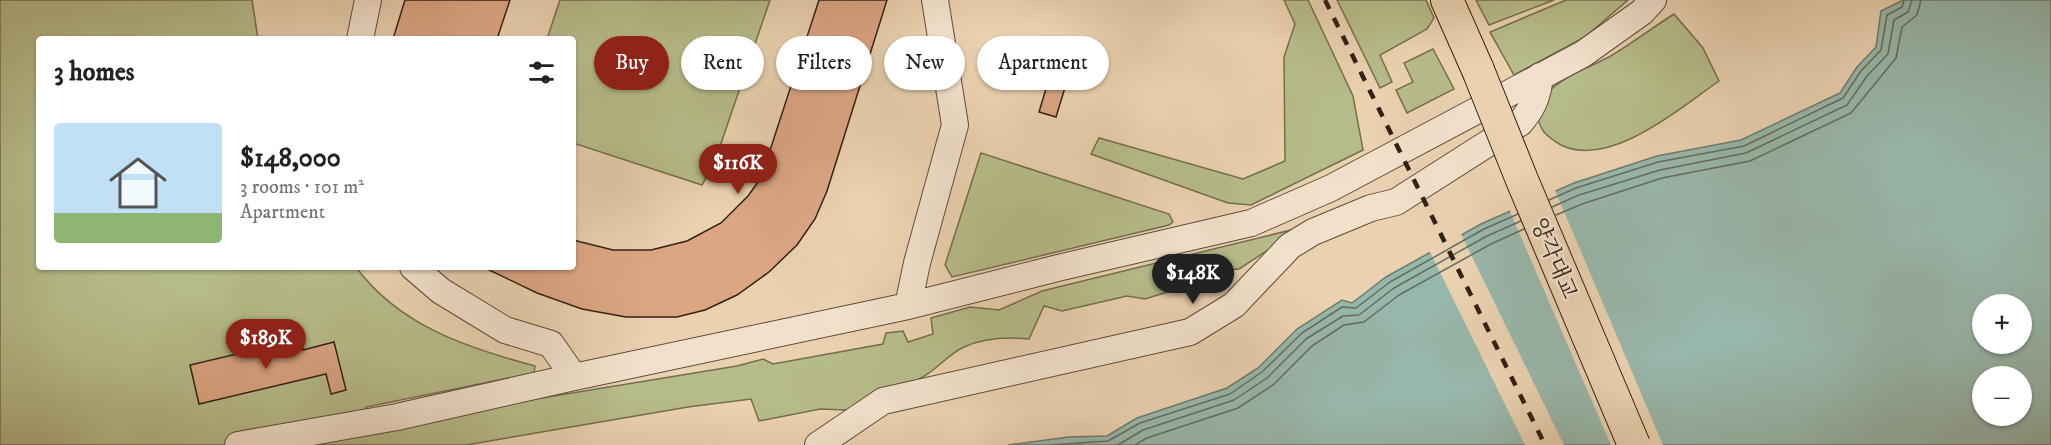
<!DOCTYPE html>
<html lang="en">
<head>
<meta charset="utf-8">
<style>
	:root { --surface:#fff; --page:#f2f2f2; --text:#222; --muted:#767676; --accent:#8f2418 }
	body { margin:0; font-family:"IM FELL DW Pica","Noto Serif KR",serif; background:var(--page); color:var(--text); height:100vh; display:flex; flex-direction:column; font-size:22px; white-space:nowrap }
	* { box-sizing:border-box; margin:0 }
	p { font-size:20px; color:var(--muted) }
	.icon { flex:none; width:33px; height:33px; fill:none; stroke:currentColor; stroke-width:2; stroke-linecap:round; stroke-linejoin:round }
	.map { position:relative; flex:1; overflow:hidden }
	.side { position:absolute; left:36px; top:36px; width:540px; height:234px; display:flex; flex-direction:column; background:var(--surface); border-radius:6px; box-shadow:0 2px 4px #0004 }
	.side>* { flex:none }
	.banner { position:absolute; left:594px; top:36px; width:570px; height:54px; display:flex; gap:12px }
	.fabs { position:absolute; left:1972px; top:294px; display:grid; gap:12px }
	.fabs a { display:grid; place-items:center; width:60px; height:60px; border-radius:50%; background:var(--surface); box-shadow:0 2px 4px #0004; font-size:30px }
	.price { position:absolute; translate:-50% -51px; padding:0 14px; border-radius:21px; background:var(--accent); color:#fff; font-size:20px; line-height:39px; filter:drop-shadow(0 2px 3px #0008) }
	.price::after { content:''; position:absolute; left:50%; top:36px; width:18px; height:14px; margin-left:-9px; background:inherit; clip-path:polygon(0 0,100% 0,50% 100%) }
	.price.active { background:#222; color:#fff }
	ul { padding:0; list-style:none }
	li { display:flex; align-items:center; gap:18px; height:150px; padding:0 18px }
	li span { display:grid; place-items:center; flex:none; width:168px; height:120px; border-radius:6px; color:#555 }
	li>.icon { margin-inline-start:auto }
	span .icon { width:72px; height:72px; fill:#fffc; stroke-width:1 }
	li b { font-size:26px }
	h2 { display:flex; justify-content:space-between; align-items:center; height:72px; padding:0 18px; font-size:26px }
	.chip { padding:0 21px; border-radius:27px; background:var(--surface); box-shadow:0 2px 4px #0004; font-size:21px; line-height:54px }
	.chip.active { background:var(--accent); color:#fff }
	.map>svg:first-child { display:block }
	.green { fill:#b7bc8b; stroke:#746e50; stroke-width:1.5 }
	.water { fill:#98b7ab; stroke:#6f7b6f; stroke-width:1.5; fill-rule:evenodd }
	.pier { fill:#ead1b0 }
	.lines { fill:none; stroke-linecap:round; stroke-linejoin:round }
	.shore { stroke:#656c60; stroke-width:1.5 }
	.building { fill:#dca683; stroke:#322016; stroke-width:1.5 }
	.minor-casing { stroke:#604c3c; stroke-width:28 }
	.major-casing { stroke:#322016; stroke-width:34 }
	.minor { stroke:#f1e1cc; stroke-width:26 }
	.major { stroke:#ead1b0; stroke-width:32 }
	.rail { stroke:#322016; stroke-width:4.5; stroke-dasharray:10 10; stroke-linecap:butt }
	.major-bridge-casing { stroke:#322016; stroke-width:34; stroke-linecap:butt }
	.major-bridge { stroke:#ead1b0; stroke-width:32 }
	.labels { text-anchor:middle; stroke-width:5; stroke-linejoin:round; paint-order:stroke }
	.street-label { font-size:22px; fill:#322016; stroke:#f1e1cc }
</style>
</head>
<body>
<div class="map">
<svg width="2051" height="445" viewBox="0 0 2051 445">
	<rect width="100%" height="100%" fill="#ead1b0"/>
	<filter id="stains"><feTurbulence type="fractalNoise" baseFrequency=".00333" numOctaves="4"/><feColorMatrix values="0 0 0 0 .2 0 0 0 0 .09 0 0 0 0 .02 0 0 0 .5 -.17"/></filter>
	<radialGradient id="worn" r=".72"><stop offset=".6" stop-color="#630" stop-opacity="0"/><stop offset="1" stop-color="#630" stop-opacity=".3"/></radialGradient>
	<path class="green" d="M 0,0 L 252,0 L 258,39 L 39,39 L 39,267 L 356,267 C 399,326 468,348 535,366 L 534,373 L 366,407 L 371,429 L 486,407 L 737,366 L 763,359 L 773,364 L 883,344 L 886,333 L 903,331 L 908,342 L 933,334 L 931,318 L 970,307 L 999,310 L 1042,291 L 1291,230 L 1291,235 L 1239,269 L 1204,272 L 1174,290 L 1145,299 L 1127,296 L 1062,311 L 1044,306 L 1029,339 C 1008,337 984,338 964,347 C 948,354 936,371 919,379 L 918,387 L 847,410 L 820,409 L 759,421 L 751,399 L 688,407 L 466,445 L 0,445 Z
		M 560,0 L 770,0 L 715,161 L 702,185 L 573,143 L 573,39 L 547,39 Z
		M 1284,0 L 1308,0 L 1353,96 L 1363,150 L 1251,205 L 1228,203 L 1091,154 L 1099,138 L 1243,179 L 1285,161 L 1284,57 L 1295,24 Z
		M 1337,0 L 1426,0 L 1434,18 L 1427,29 L 1380,55 L 1392,82 L 1380,88 Z
		M 1476,0 L 1554,0 L 1489,25 Z
		M 1566,0 L 1628,0 L 1585,37 L 1514,75 L 1490,32 Z
		M 1674,14 L 1703,48 L 1719,81 C 1680,108 1610,169 1561,145 C 1554,141 1544,135 1541,127 C 1535,116 1538,103 1546,94 C 1563,76 1588,68 1609,57 C 1631,44 1652,28 1674,14 Z
		M 1433,49 L 1454,89 L 1407,113 L 1396,90 L 1413,82 L 1404,63 Z
		M 981,153 L 1169,214 L 1173,222 L 1169,225 L 952,277 L 945,265 Z"/>
	<path class="water" d="M 1903,0 L 2051,0 L 2051,445 L 1008,445 L 1069,437 L 1107,436 L 1137,418 L 1227,388 L 1258,368 L 1297,329 L 1342,300 L 1352,303 L 1386,277 L 1481,224 L 1574,183 L 1657,156 L 1741,140 L 1840,93 L 1857,67 L 1876,47 L 1881,11 ZM 1983,304 L 2022,304 L 2022,344 L 1983,344 ZM 1983,376 L 2022,376 L 2022,416 L 1983,416 Z"/>
	<path class="pier" d="M 1554,188 L 1663,445 L 1611,445 L 1514,221 L 1509,208 Z
		M 1460,232 L 1564,445 L 1525,445 L 1429,250 Z"/>
	<g class="lines">
		<path class="shore" d="M 1549,200 L 1576,188 L 1658,162 L 1744,146 L 1843,98 L 1861,71 L 1881,50 L 1887,15 L 1902,7 L 1904,0
			M 1552,207 L 1579,195 L 1660,170 L 1746,153 L 1847,105 L 1867,76 L 1888,54 L 1894,20 L 1908,12 L 1912,0
			M 1556,215 L 1582,204 L 1662,178 L 1750,161 L 1851,113 L 1896,58 L 1902,27 L 1917,15 L 1921,0
			M 1050,445 L 1108,441 L 1140,423 L 1230,394 L 1262,372 L 1302,333 L 1342,307 L 1356,308 L 1390,282 L 1484,229 L 1518,214
			M 1118,445 L 1143,430 L 1234,400 L 1267,378 L 1306,339 L 1343,316 L 1359,315 L 1394,288 L 1487,236 L 1521,221
			M 1135,445 L 1147,438 L 1238,408 L 1273,385 L 1312,346 L 1344,325 L 1364,322 L 1399,295 L 1491,244 L 1524,229"/>
	</g>
	<path class="building" d="M 405,0 L 510,0 L 497,39 L 393,39 Z
		M 819,0 L 887,0 L 827,191 L 815,219 L 797,245 L 769,272 L 737,295 L 705,310 L 677,317 L 626,317 L 582,309 L 537,293 L 483,267 L 573,267 L 573,240 L 613,250 L 651,250 L 687,241 L 721,223 L 748,196 L 761,178 Z
		M 1057,52 L 1074,58 L 1056,117 L 1039,112 Z
		M 301,339 L 303,350 L 334,342 L 346,390 L 331,394 L 326,374 L 199,404 L 190,365 Z"/>
	<g class="lines">
		<g class="minor-casing">
			<path id="minor" d="M 360,39 L 368,0
				M 413,267 L 441,291 L 505,330 L 551,344 L 574,377
				M 908,306 L 917,263 L 955,125 L 935,0
				M 238,445 L 397,417 L 574,377 L 908,306 L 1062,267 L 1251,223 L 1331,188 L 1583,54 L 1642,12 L 1653,0
				M 818,445 L 883,401 L 1190,332 L 1234,305 L 1290,246 L 1313,232 L 1371,208 L 1396,202 L 1520,123 C 1533,108 1538,96 1540,76"/>
		</g>
		<g class="major-casing">
			<path id="major" d="M 1447,0 L 1478,70"/>
		</g>
		<use href="#minor" class="minor"/>
		<use href="#major" class="major"/>
		<path class="rail" d="M 1325,0 L 1545,445"/>
		<g class="major-bridge-casing">
			<path id="major-bridge" d="M 1478,70 L 1522,180 L 1634,445"/>
		</g>
		<use href="#major-bridge" class="major-bridge"/>
	</g>
	<g class="labels">
		<g class="street-label">
			<text transform="translate(1555 258) rotate(67)" y="8">양각대교</text>
		</g>
	</g>
	<rect width="100%" height="100%" filter="url(#stains)"/>
	<rect width="100%" height="100%" fill="url(#worn)"/>
</svg>
<div class="fabs">
<a>+</a>
<a>−</a>
</div>
<b class="price" style="left:738px;top:195px">$116K</b>
<b class="price active" style="left:1193px;top:305px">$148K</b>
<b class="price" style="left:266px;top:370px">$189K</b>
<div class="banner">
<a class="chip active">Buy</a>
<a class="chip">Rent</a>
<a class="chip">Filters</a>
<a class="chip">New</a>
<a class="chip">Apartment</a>
</div>
<section class="side">
<h2>3 homes<svg class="icon" aria-label="filters" viewBox="0 0 24 24"><path d="M4 7h16M4 17h16"/><circle cx="9" cy="7" r="2"/><circle cx="15" cy="17" r="2"/></svg></h2>
<ul>
<li><span style="background:linear-gradient(#bfe0f5 75%,#8fb573 0)"><svg class="icon" aria-label="home" viewBox="0 0 24 24"><path d="M3 11l9-7 9 7M6 9v11h12V9"/></svg></span><div><b>$148,000</b><p>3 rooms · 101 m²</p><p>Apartment</p></div></li>
</ul>
</section>
</div>
</body>
</html>
